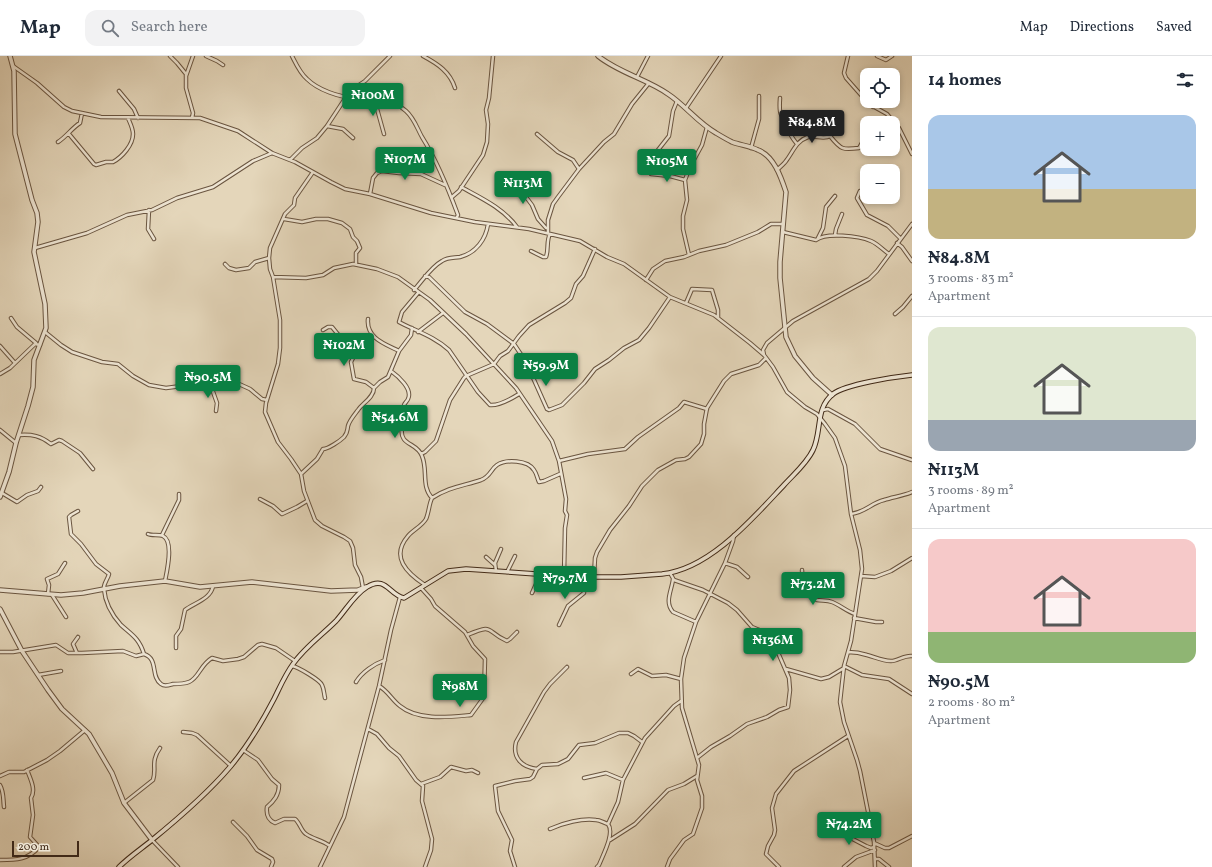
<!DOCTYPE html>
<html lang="en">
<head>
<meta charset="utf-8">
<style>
	:root { --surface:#fff; --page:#f2f2f3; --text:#1f2937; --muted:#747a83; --line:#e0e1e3; --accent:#0b8043 }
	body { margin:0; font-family:Vollkorn,serif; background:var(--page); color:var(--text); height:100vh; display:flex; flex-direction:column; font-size:15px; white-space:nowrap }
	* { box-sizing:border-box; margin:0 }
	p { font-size:13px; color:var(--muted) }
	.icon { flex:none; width:22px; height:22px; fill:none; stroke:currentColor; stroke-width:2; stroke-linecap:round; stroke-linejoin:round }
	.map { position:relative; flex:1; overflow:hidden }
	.panel { display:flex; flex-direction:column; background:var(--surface); width:300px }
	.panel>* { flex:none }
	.tools { position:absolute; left:860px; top:12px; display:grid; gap:8px }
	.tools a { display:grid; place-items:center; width:40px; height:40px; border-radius:8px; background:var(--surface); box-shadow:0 2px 6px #0003; font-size:20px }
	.scale { position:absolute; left:12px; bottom:10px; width:67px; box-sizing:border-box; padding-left:4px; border:2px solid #422a17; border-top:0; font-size:11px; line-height:14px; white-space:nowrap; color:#422a17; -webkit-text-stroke:3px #ede4d2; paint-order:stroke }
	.price { position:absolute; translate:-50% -34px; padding:0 9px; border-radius:4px; background:var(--accent); color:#fff; font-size:13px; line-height:26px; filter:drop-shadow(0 1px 2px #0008) }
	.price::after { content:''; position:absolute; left:50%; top:24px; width:12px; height:9px; margin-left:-6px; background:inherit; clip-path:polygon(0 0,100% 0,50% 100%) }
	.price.selected { background:#222; color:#fff }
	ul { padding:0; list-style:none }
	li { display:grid; align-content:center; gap:8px; height:212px; padding:0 16px }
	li+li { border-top:1px solid var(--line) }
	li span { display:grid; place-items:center; height:124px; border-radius:12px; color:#555 }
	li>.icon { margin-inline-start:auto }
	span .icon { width:72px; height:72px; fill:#fffc; stroke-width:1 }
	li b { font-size:17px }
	h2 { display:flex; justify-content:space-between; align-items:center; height:48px; padding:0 16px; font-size:17px }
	header { display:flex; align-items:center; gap:24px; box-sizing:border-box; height:56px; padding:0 20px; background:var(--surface); border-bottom:1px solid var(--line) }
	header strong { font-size:19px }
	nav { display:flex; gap:22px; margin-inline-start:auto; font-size:14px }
	.search { width:280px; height:36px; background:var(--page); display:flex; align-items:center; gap:10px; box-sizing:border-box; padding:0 14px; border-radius:12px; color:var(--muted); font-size:15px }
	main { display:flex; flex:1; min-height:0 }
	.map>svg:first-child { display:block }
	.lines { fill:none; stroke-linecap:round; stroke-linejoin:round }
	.minor-casing { stroke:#6a5540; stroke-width:4.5 }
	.tertiary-casing { stroke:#6a5540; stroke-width:5.5 }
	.secondary-casing { stroke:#422a17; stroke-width:5.5 }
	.minor { stroke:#ede4d2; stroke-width:2.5 }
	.tertiary { stroke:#ede4d2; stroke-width:3.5 }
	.secondary { stroke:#ede4d2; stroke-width:3.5 }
</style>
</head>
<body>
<header>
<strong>Map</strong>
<div class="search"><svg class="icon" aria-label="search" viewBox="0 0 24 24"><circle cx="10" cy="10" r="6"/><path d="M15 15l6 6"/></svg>Search here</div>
<nav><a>Map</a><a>Directions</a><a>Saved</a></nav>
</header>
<main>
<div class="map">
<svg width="912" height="811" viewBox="0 0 912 811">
	<rect width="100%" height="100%" fill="#e4d6ba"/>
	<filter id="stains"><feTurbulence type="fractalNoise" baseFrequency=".005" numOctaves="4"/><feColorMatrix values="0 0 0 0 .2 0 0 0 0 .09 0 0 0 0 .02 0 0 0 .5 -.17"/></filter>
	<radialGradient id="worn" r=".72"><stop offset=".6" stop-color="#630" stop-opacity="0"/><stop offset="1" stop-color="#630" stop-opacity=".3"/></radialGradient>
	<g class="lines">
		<g class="minor-casing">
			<path id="minor" d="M 170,0 L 177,7 L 186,18 L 186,32 L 193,57 L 192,62
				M 206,0 L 217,5 L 223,9
				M 292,0 C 296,8 300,17 307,23 C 318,34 339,41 354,42 C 374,43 390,41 406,55 C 414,62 417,72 422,81 C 437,105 448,132 458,159 L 457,161
				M 423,0 C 438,8 450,16 455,32
				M 848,0 L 844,17 L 846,22 L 869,48 L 887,58 L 899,72 L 912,98
				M 877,0 L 886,4 L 892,0
				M 13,10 L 37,27 L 64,51 L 72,55 L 101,61 L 200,62 L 238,75 L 272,97 L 295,106 L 331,126 L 345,133 L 370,138 L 431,157 L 475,166 L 529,173 L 580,185 L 607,201 L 624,208 L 670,241 L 714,259 L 750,287 L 764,299 L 773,311 L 787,336 L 805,351 L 817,358 L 825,368 L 835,382 L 845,410 L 851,458 L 860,494 L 862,513 L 851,585 L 844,610 L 840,646 L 844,666 L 857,704 L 860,715 L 874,786 L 875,811
				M 186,20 L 193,0
				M 637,21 L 648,0
				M 119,35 L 134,53 L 138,62
				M 374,42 L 384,78
				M 780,42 C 779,57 780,57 786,69 C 789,77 792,82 797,88
				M 873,51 L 874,45
				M 686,52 L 721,0
				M 327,70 L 343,73 L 353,82
				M 69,78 L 94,108 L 96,109 L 106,106 L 113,106 C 122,101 133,89 133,78 C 133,72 130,67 128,62
				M 537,78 L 558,96 L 573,104 L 579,113
				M 830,80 C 841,94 843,94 859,92 L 867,78
				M 58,86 C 66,81 72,72 80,67 L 82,57
				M 751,92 L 759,63 L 759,40
				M 658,94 L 669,80 L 673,55 L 677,45
				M 290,104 L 302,92 L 317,82 L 327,70 L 350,35 L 365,25 L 390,0
				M 777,114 C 780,111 784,108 786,105 C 793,96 796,85 808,81 C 815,79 824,84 830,80 L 834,66
				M 313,116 L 295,142 L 294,149 L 285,158 L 270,192 L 269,202 L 270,213 L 273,221 L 280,264 L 280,292 L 278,308 L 266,347 L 265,356 L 278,386 L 291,403 L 301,418 L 304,435 L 315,464 L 322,470 L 344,481 L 350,485 L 353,492 L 355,509 L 361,521 L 363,532
				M 651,118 L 670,120 L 685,124
				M 512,119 L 520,133 L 532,149 L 538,163 L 546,172
				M 461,131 C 481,142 503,152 517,171
				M 860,135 L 857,142 L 867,159 L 888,170 L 900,182
				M 370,138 L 373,122 L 377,117 L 382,115 L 399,117 L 421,118 L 445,129
				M 452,141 L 459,135 L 483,99 L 487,86 L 488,68 L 486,54 L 489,42 L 493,0
				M 149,154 L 148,173 L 154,183
				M 284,163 L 302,166 L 316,163 L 328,163 L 342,167 L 350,173 L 353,181 L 357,185 L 360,192 L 356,197 L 356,208
				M 783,176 L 816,184 C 826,176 859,180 871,185 C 878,188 883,194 889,198
				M 548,177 L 548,164 L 553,148 L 558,141 L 579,113 L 604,86 L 614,78 L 632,48 L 649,27
				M 835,179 L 836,173 L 842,158
				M 818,182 L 823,172 L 826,151 L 835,140
				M 897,187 L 902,191 L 912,205
				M 35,192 L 87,177 L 127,159 L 152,154 L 177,142 L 213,131 L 253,105 L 272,97
				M 531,195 L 543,201 L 546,201 C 549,193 546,185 550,178
				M 689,199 L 683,173 L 683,160 L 687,144 L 685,124 L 690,111 L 702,89 L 707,71
				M 225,208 L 229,212 L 236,214 L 249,212 L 255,206 L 269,202
				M 425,220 L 429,221 L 465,256 L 487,268 L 514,288 L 526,306 L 547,353 L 549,354 L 562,349 L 584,327 L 595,313 L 609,304 L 624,292 L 639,284 L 649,272 L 670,241
				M 273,221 L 306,222 L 323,219 L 334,212 L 353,208 L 377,213 L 398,221 L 430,244 L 466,278 L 516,332 L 552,385 L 559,405 L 566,443 L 565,455 L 567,459 L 565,472 L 564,519
				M 646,224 L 653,213 L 665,205 L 684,201 L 699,195 L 726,189 L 758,176 L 771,168 L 783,168
				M 414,234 C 423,224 431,211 442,205 C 448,201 454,202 460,201 C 476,197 486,183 488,168
				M 418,237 L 402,256 L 399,266 C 416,275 435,281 449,294 L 478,336 L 490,349 C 499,350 511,343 519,338
				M 686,247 L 692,233 L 712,234 L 718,254 L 718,261
				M 895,258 L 903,251 L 912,240
				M 11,262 L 17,271 L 36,287
				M 368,263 C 366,282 385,288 399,295
				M 323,274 L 328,271 L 332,271 L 354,298 L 354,300 L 351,306 L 354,323 L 366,326 L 374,332
				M 45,276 L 61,289 L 72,296 L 102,306 L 118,308 L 133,320 L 149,329 L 166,332 L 197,328 L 217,330 L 239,328 L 250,333 L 262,343 L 267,344
				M 418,276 L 443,257
				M 0,290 L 15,307
				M 764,299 L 763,294 L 767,287 L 793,265 L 869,223 L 877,215 L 912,168
				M 391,315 C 398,320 413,333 408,343 C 408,344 404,348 404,349 L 414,360 L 413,363 L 402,372 C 399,390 417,386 422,400 C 428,414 421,430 432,442
				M 0,318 L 10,312 L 35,288 L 40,289
				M 211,330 L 217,347 L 216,355
				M 823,354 L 828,353 L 855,368 L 880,393 L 912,404
				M 0,374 L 16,387
				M 19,379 C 32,378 41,380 51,388 L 59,384 L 62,385 L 80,397 L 93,413
				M 421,398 L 425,396 L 436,385 L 450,344 L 464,322 L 466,320 L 494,308 L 500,300 L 508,295 L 519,280 L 529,269 L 565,247 L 571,242 L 576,228 L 583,220 L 595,193
				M 559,405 L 588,398 L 625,393 L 638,381 L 679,352 L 684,346 L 707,353
				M 301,418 L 317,403 L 323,393 C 328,393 340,385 344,381 C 348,376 347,375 348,370 C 349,365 355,358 358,354 C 363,347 374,341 374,332 L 380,326 L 388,321 L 399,295 L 411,279 L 412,272
				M 2,437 L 17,446 L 27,439 L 38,435 L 41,431
				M 260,443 L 273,450 L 282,458 L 297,451 L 307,445
				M 78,455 L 71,459 L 69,461 L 71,478 L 81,488 L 96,508 L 109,518 C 108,523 103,528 104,533 C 105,546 112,559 121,569 C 132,579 139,582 144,598
				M 851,458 C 866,456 871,447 884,444 C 893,441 903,440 912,436
				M 148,478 C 152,480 159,478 163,480 C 174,485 167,515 165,525
				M 162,479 L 179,444 L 179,438
				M 486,501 L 495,509
				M 725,507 L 737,511 L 748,521
				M 802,514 C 802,525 806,539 817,544 C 822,545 827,544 832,546 C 840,549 846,555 855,558
				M 496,515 L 495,507 L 501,493
				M 507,516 L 515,500
				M 670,517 L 674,524 L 703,534 L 728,547 L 737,554 L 752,571 L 764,576 L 769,580 L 773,585 L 789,622 L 790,634 L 788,651 L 779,654 L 767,661 L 747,668 L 730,680 L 711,691 L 697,702
				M 861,520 L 875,521 L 891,515 L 912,502
				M 594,521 L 595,502 L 597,496 L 610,474 L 629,450 L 642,430 L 658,414 L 676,404 L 685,403 L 689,401 L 701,388 L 704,378 L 704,368 L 707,352 L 724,325 L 731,318 L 759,309 L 766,302
				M 673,523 C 672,534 664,546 673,556 L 696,566
				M 425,529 C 407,517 390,501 408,480 C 413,474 422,470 426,463 C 429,456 429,448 432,442 C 449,431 463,430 481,424 C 491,420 490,414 497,409 C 506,403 528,404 534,414 C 537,418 537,422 539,426 L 544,425 L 560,418
				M 532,537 L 537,526 L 539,518
				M 48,538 L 49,529 L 47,523 L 58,518 L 65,507
				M 52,539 L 66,561
				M 854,562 L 876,566 L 882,566
				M 559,569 L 568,550 L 584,537 L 584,535 L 579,521
				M 467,579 C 496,567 484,575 507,585 L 510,583 L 517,576
				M 176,592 L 176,580 L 181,573 L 185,554 C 194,547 211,543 213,530
				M 0,596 L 13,596 L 56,589 L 68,597 L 82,597 L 123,595 L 136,600 L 144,598 C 159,603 150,620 161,628 C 165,631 169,629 173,628 C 178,628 184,628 189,626 C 199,622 200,609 212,602 L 223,605 L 238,603 L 244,601 L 258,589 L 262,588 L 276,592 L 295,605
				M 848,596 C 854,596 861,597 867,599 C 875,601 882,605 891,605 C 898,605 904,599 912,600
				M 77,597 L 73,588 L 78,581
				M 292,610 C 298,611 320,624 322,629 C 324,633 324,638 325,642
				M 844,610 L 862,619 L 889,623 L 912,638
				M 786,613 L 821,623 L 829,621 L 844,612
				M 631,618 L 638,613 L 652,620 L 666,619 L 681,623
				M 38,619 L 61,615
				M 356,626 C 362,616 374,608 385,604
				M 379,630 C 388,635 392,644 400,650 C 418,665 449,661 471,659 L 484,641 L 485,603 L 473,590 L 465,576 L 435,550 L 431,543 L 421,532
				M 368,673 L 377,678 L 389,692 L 399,700 L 416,724 L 423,730 L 422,745 L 432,783 L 431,794 L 425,811
				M 183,676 L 192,677 L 197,679 L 231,710
				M 243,694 L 258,704 L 272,723 L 279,729 C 279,739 274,745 267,751 C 266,758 268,764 275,767 L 284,763 L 295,763 C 300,767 301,775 306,778 C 313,783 322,784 330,790
				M 537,713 C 522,711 512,702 516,686 L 544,636 L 550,628 L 567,611
				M 0,720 L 9,716 L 24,716 L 47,704 L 60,695 L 85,674
				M 584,722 L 606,717 L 623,724
				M 421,728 L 440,721 L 451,711 L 466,715 L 472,714 L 478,717
				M 0,729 C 4,736 3,743 4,751
				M 124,747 L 153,724 C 157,712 150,706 160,692
				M 233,766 L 247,780 L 257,794 L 272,803 L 273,806 L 271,811
				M 825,768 L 833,770 L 845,779 L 866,790 L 871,792 L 874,791
				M 550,773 C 563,767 582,762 596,764 C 600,764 604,767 608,768
				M 152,784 L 178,811
				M 610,784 L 635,768 L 668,734 L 684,728 L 697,720
				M 874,787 L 885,792 L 889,792 L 912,780
				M 876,803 L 879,803 L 889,811
				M 0,804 C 16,804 28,804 39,791 L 30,781 L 33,759 L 31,742 C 36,734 31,724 27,714
				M 320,811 L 344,761 L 379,630 L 391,574 L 400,541
				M 515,811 L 510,795 L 512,784 L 498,755 L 495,730 L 515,725 L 530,723 L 533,721 L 537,713 L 542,709 L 558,708 L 568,703 L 579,689 L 595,687 L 619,677 L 628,677 L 634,680 L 642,686
				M 597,811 L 599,809 C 603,799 615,777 608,768 L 618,746 L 623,724 L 645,682 L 674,650 L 681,645
				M 667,811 L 670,803 L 684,784 L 693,778 L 702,752 L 702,740 L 697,724 L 699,709 L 682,652 L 681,623 L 684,602 L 696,566 L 725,507 L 733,485 L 734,479
				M 779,811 L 766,798 L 768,790 L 774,779 L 775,774 L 772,752 L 776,738 L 794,715 L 848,680
				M 844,811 L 856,801 L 875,794"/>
		</g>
		<g class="tertiary-casing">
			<path id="tertiary" d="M 598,0 C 619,17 647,23 668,38 C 685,49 698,67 716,77 C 721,80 726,83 732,86 C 740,89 750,90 758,94 C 774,100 781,121 786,136 L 780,206 L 780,222 L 786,281 L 795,300 L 813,322 L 832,339
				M 0,441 L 9,416 L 16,387 L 28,350 L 33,331 L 34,304 L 46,272 L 45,248 L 34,196 L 38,166 L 37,157 L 32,144 L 15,78 L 14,15 L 10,0
				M 0,534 L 61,539 L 83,537 L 120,530 L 165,525 L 200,531 L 252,526 L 331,535 L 358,534 L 366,531
				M 0,553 L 22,595 L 48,634 L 62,653 L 89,678 L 112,717 L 124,747 L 152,784"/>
		</g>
		<g class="secondary-casing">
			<path id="secondary" d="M 119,811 C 129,801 141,793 152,784 C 179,762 207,738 230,711 C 247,691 262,666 274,643 C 280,631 285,619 293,608 C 305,591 322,579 336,565 C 346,554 354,539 367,531 C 386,519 389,539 404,542 L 448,515 L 466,513 L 579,521 L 621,521 L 662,518 C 710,513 753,462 784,429 C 794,418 807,407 813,394 C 822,376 815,352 833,338 C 846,328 894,321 912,319"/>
		</g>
		<use href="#minor" class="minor"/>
		<use href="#tertiary" class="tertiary"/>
		<use href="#secondary" class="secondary"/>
	</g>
	<rect width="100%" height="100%" filter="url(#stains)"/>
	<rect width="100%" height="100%" fill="url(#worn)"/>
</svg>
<div class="tools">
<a><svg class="icon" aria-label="locate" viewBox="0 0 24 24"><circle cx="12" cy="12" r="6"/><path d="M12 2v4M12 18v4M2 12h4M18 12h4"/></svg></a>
<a>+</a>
<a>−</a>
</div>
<div class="scale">200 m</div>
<b class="price" style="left:373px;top:61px">₦100M</b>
<b class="price selected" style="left:812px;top:88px">₦84.8M</b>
<b class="price" style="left:405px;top:125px">₦107M</b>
<b class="price" style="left:667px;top:127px">₦105M</b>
<b class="price" style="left:523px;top:149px">₦113M</b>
<b class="price" style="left:344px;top:311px">₦102M</b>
<b class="price" style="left:546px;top:331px">₦59.9M</b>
<b class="price" style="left:208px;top:343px">₦90.5M</b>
<b class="price" style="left:395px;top:383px">₦54.6M</b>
<b class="price" style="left:565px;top:544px">₦79.7M</b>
<b class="price" style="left:813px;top:550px">₦73.2M</b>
<b class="price" style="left:773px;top:606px">₦136M</b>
<b class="price" style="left:460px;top:652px">₦98M</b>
<b class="price" style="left:849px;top:790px">₦74.2M</b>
</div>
<section class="panel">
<h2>14 homes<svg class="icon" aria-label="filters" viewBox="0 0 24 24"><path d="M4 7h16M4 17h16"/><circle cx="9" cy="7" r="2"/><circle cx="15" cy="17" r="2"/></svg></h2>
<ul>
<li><span style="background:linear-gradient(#a9c7e8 60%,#c2b280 0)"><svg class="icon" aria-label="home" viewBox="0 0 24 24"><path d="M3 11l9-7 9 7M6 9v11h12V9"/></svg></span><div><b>₦84.8M</b><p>3 rooms · 83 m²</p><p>Apartment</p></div></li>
<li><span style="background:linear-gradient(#dfe7d0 75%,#9aa5b1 0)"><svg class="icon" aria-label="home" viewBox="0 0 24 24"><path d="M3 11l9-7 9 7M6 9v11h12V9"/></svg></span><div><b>₦113M</b><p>3 rooms · 89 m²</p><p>Apartment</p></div></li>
<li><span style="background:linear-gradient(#f6c9c9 75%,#8fb573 0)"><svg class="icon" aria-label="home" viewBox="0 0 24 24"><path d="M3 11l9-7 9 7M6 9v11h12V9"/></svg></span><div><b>₦90.5M</b><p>2 rooms · 80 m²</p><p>Apartment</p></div></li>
</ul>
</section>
</main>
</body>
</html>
